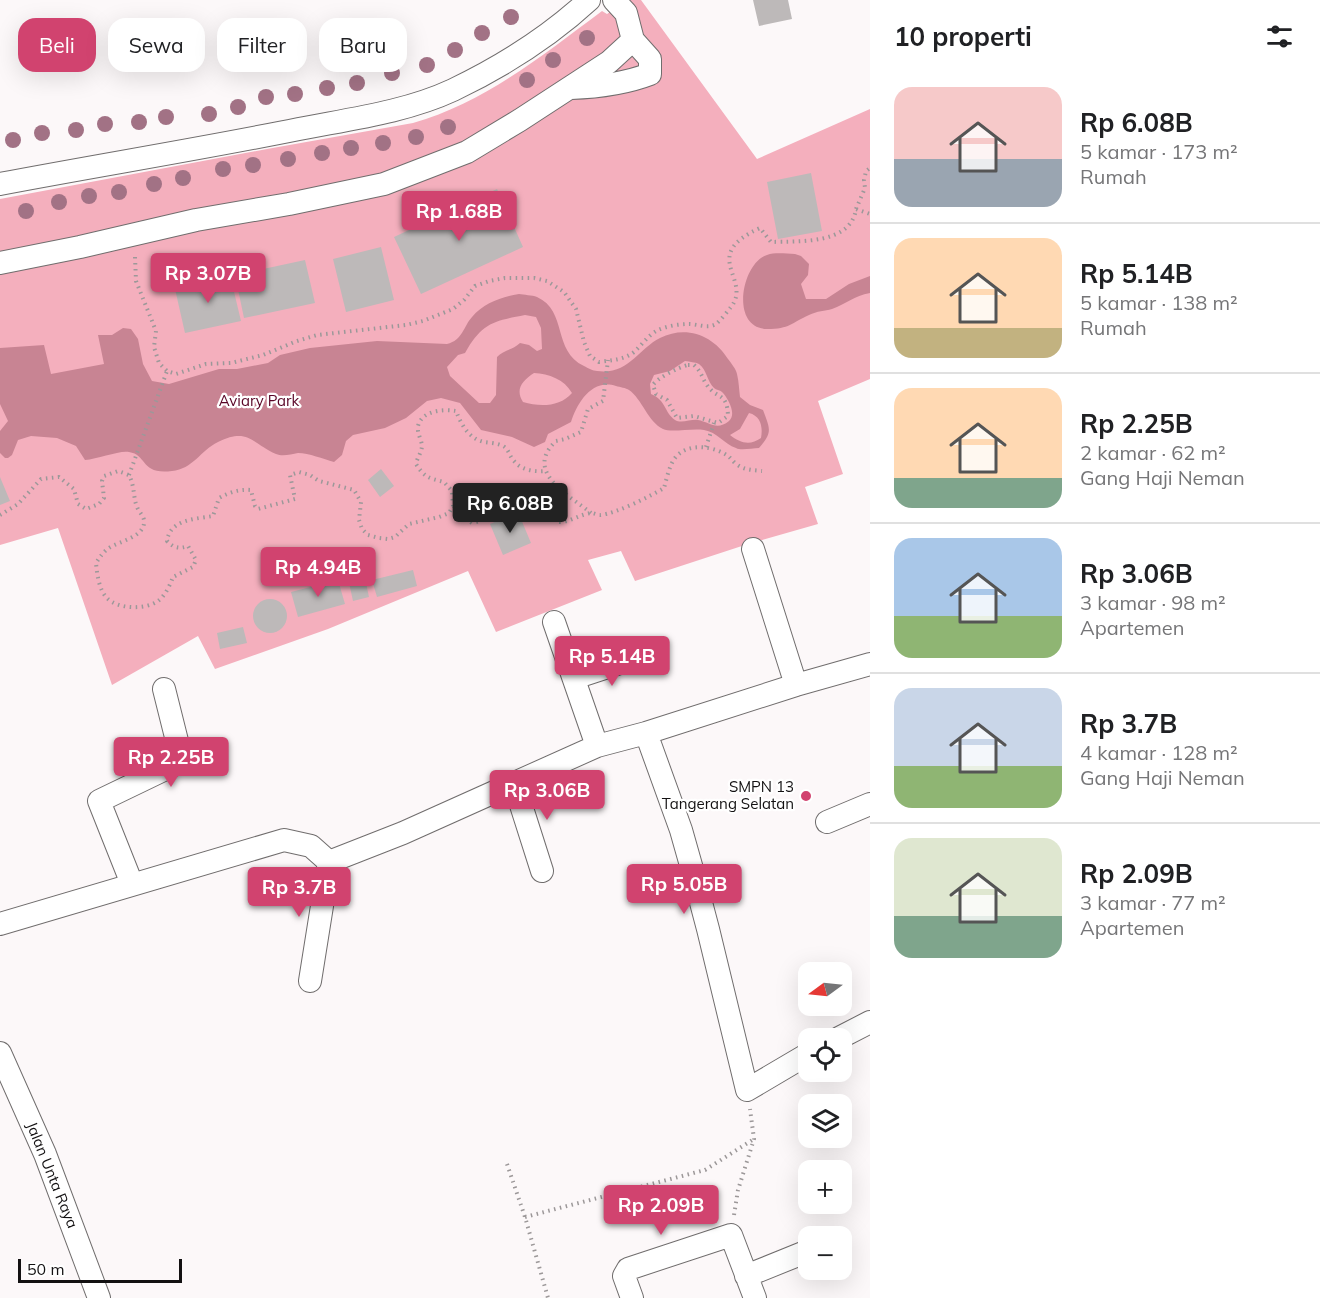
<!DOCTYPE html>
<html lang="id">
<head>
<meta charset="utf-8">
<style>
	:root { --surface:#fff; --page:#f2f2f2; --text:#202124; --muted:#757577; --line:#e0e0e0; --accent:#d1436f }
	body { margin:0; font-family:Mulish,sans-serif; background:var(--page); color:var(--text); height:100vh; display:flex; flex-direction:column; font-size:22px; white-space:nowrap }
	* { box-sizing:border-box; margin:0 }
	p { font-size:20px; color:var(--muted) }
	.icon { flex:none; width:33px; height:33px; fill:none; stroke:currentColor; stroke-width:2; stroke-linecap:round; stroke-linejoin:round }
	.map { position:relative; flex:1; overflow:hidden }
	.details { display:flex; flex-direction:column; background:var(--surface); width:450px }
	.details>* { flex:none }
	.guide { position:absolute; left:18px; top:18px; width:570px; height:54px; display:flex; gap:12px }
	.needle { width:39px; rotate:255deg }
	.tools { position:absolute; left:798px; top:962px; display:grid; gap:12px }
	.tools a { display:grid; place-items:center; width:54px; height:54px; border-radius:12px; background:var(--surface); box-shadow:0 6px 24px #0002; font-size:30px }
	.scale { position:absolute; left:18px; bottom:15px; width:164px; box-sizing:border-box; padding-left:6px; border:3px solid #131112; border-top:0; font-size:16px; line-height:21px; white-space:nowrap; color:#131112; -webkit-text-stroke:4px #fff; paint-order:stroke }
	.price { position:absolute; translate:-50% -51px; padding:0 14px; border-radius:6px; background:var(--accent); color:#fff; font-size:20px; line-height:39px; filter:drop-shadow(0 2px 3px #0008) }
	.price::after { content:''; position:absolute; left:50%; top:36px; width:18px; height:14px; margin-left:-9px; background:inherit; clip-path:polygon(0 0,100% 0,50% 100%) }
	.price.active { background:#222; color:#fff }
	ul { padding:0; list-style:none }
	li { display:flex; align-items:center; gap:18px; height:150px; padding:0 24px }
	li+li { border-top:2px solid var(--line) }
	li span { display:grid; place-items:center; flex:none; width:168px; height:120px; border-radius:18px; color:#555 }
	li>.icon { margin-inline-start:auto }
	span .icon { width:72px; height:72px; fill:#fffc; stroke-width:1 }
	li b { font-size:26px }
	h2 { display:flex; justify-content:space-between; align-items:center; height:72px; padding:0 24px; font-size:26px }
	.tag { padding:0 21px; border-radius:18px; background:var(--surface); box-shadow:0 6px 24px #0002; font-size:21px; line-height:54px }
	.tag.active { background:var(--accent); color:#fff }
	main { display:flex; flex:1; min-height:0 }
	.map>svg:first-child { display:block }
	.green { fill:#f4afbd }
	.water { fill:#c88493; fill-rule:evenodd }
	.building { fill:#bdb9b9 }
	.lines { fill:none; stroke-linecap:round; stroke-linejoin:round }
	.minor-casing { stroke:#706d6d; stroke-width:24 }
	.path { stroke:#9c9899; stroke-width:4; stroke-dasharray:1.5 4.5; stroke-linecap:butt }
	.minor { stroke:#fff; stroke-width:22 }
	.tree { fill:#a27285 }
	.poi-dot { fill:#d1436f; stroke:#fff; stroke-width:2 }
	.labels { text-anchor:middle; stroke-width:4.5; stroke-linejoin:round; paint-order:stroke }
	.park-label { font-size:15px; fill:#590526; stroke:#fff }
	.poi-label { font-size:15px; fill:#131112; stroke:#fff; text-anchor:end }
	.street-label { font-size:15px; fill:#131112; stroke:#fff }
</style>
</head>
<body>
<main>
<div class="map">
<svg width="870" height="1298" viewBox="0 0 870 1298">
	<rect width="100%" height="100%" fill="#fcf8f9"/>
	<path class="green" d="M 628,0 L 641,0 L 757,159 L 870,109 L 870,379 L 818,401 L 843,474 L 805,487 L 818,524 L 748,544 L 635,581 L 621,551 L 588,560 L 602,590 L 496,632 L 468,571 L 328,629 L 215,669 L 198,636 L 112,685 L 58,528 L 0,545 L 0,199 L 267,149 L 413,123 C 484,103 543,55 602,11 L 607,14 Z"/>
	<path class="water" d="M 795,254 L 801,256 L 809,264 L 808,275 L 801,284 L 806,299 L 826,299 L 849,284 L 870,276 L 870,293 C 854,296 846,304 832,309 C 825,311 817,311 809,315 C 791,323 790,329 767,329 C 729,328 742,262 767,255 C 776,252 786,254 795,254 Z
		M 519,294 C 524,295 532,295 537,297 C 568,311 552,351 584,366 C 588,368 593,371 597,371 C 629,375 638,349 660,338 C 686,325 713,335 728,359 C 731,363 736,369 737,374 C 739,382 739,390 740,397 L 750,405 L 763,410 C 770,429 773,432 759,448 C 752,448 741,451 736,448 C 724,444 717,432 704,430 C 691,428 671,433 663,429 C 648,422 642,399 629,390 C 626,388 620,387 616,386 C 592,378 577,403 571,422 L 548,434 L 545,442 L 534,447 L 512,437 L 481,430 L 460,403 L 441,398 L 427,401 L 406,418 L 385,428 L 353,435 L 346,441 L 342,455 L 334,462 C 323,459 309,453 298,453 C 291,454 283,457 276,454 C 252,444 249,427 218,442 C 200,451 193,469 172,471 C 140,475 148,455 129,452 C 120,450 98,459 85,460 L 76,446 L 57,438 L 31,436 L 18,440 L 12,455 L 8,458 L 5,458 L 0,453 L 0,431 L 8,421 L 0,404 L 0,348 L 44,345 L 51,374 L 104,364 L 98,335 L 112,335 L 123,328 L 131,329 L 138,339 L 143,364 L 152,381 L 169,384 L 219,369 L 237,369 L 268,363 L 280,355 L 310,348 L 377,341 L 447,344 C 463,340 463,327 472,317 C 484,303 501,297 519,294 ZM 525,315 L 536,317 L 541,328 L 542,349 L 537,351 L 529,345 L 520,343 C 513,350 503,350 497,357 L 496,395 L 490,403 L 479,403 L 450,376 L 447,367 L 458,355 L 465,353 C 482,323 493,321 525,315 ZM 685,361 C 690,362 695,362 699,364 C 707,370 707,381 714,388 C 716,390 720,390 722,392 C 728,398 737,414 729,421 C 717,431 709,422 698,420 C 691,419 681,424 675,420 C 664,412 666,400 651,394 L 650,384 L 654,375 L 670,371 ZM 534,373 C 549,374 564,379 572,393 C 560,407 540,407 523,402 C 515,389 522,381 534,373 ZM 749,413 C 761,416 763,427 761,438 C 750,446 740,443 730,435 L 740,429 Z"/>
	<path class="building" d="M 753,0 L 788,0 L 792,19 L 759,26 Z
		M 811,173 L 822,231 L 778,239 L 767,182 Z
		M 497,189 L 523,247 L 421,294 L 394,237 Z
		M 381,247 L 394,300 L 346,312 L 333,259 Z
		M 305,260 L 315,303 L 244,318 L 235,275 Z
		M 230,275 L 241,321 L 185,333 L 175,289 Z
		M 381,469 L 394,486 L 380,497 L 368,480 Z
		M 0,477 L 10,501 L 0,505 Z
		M 518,512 L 531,543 L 503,555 L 490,524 Z
		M 413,570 L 417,586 L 377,597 L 372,580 Z
		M 364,574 L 369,597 L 353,601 L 348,578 Z
		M 338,580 L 345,604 L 298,617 L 291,592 Z
		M253 616a17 17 0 1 1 34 0a17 17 0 1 1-34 0Z
		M 243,627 L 247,643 L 220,649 L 217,633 Z"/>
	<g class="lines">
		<g class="minor-casing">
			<path id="minor" d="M 571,88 C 599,87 624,84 650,74 L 650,59 L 633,40
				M 0,184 C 100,165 200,149 299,129 C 350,119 406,112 453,90 C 501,67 550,36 589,0
				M 0,263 L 80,247 L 196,220 L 289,204 L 384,184 L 467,152 L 520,120 L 609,62 L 633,40 L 626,13 L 614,0
				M 753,549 L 796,685
				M 554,622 L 597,746
				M 574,678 L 638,657
				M 646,733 L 681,830 L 694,876 L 708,929 L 747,1090 L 808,1054
				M 514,783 L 542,871
				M 827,822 L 870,804
				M 132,884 L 99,801 L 182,761 L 164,689
				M 0,924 L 284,840 L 311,846 L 329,862 L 403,833 L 597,746 L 646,733 L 796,685 L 870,664
				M 310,981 L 329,862
				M 839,1038 L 870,1022
				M 0,1053 L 45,1154 L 99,1298
				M 746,1276 L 808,1251
				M 632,1298 L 624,1276 L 628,1269 L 731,1235 L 755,1298"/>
		</g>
		<path class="path" d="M 856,209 L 865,188 L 864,180 L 866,171 L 870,168
			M 135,257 L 136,281 L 156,331 L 154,347 L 159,363 L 167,371 L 176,374 L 206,364 L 231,363 L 263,355 L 297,341 L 317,335 L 406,325 L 423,321 L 453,309 L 464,300 L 475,286 L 489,281 L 505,278 L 534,278 L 547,281 L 564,292 L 576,309 L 584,342 L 590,356 L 599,362 C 612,360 624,360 634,352 C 642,345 648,335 658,330 C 667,326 679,324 689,324 C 697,324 708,329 716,324 C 721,320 727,312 731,307 C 753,279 698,256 760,228 L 771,242 C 798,241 851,245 856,209 L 870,214
			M 688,365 L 694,365 C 701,371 702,378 707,385 C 717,400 727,391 728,416 L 718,423 L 694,416 L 677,418 L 667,400 L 656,394 L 653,385 C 657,378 679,367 688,365 Z
			M 706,447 L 714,423
			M 129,475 L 167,371
			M 453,506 C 462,510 464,518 472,523 C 493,519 512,501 533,501 C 547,500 547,521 560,522 C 570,522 581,514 591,513 C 594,513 597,515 600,515 C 615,514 651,496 664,488 C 666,481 668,472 671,465 C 680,443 707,444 725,454 C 729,456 731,459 735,463 C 743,470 752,470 762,471
			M 591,513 C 569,495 523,472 556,441 L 565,439 L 581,432 L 588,409 L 603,401 L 608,360
			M 0,515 L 18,504 L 41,479 L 59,477 L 74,489 L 78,504 L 86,509 L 99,504 L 104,498 L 102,481 L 104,476 L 118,471 L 129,475 C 135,487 133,497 137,507 C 139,512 143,515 144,520 C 146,537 119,541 109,548 C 103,552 100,557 96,563 C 97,574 99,591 108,599 C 119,609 145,610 158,601 C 165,596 170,585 173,577 L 193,567 L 196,560 L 188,546 C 179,549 174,548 167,541 C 170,519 196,519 213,516 L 219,498 C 230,492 239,489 251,490 L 255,506 L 258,509 L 295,499 L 290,475 L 299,472 L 310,475 L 319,481 L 354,490 L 361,502 L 359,520 L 362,529 L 368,535 L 379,538 L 388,539 L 395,537 L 409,524 L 439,517 L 449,513 L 453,506 L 452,491 L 444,482 C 429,478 425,478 416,464 C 417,458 422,452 422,445 C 421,439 417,433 418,426 C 422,410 444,409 456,411 C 461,424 469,439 484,442 C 490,443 497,443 503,446 C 509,449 509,456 514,461 C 521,470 534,472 545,471
			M 507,1164 L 525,1217 L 548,1298
			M 734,1215 L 738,1190 L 754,1139 L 750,1109
			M 525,1217 L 705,1170 L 754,1139"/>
		<use href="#minor" class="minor"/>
	</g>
	<g class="tree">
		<circle cx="511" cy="17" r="8"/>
		<circle cx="482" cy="33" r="8"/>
		<circle cx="587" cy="38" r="8"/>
		<circle cx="455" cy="50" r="8"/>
		<circle cx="553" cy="60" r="8"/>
		<circle cx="427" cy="65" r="8"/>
		<circle cx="392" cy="73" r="8"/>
		<circle cx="527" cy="80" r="8"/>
		<circle cx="357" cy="83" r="8"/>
		<circle cx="327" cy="88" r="8"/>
		<circle cx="295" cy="94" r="8"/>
		<circle cx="266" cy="97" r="8"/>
		<circle cx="238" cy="107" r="8"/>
		<circle cx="209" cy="114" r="8"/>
		<circle cx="166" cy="117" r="8"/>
		<circle cx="139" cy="122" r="8"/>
		<circle cx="105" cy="124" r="8"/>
		<circle cx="448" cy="127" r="8"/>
		<circle cx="76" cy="130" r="8"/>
		<circle cx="42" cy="133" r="8"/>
		<circle cx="416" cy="137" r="8"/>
		<circle cx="13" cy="140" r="8"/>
		<circle cx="383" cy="143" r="8"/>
		<circle cx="351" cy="148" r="8"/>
		<circle cx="322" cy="153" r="8"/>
		<circle cx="288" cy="159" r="8"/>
		<circle cx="253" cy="165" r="8"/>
		<circle cx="223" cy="169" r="8"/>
		<circle cx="183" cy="178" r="8"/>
		<circle cx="154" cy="184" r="8"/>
		<circle cx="119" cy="192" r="8"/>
		<circle cx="89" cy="196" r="8"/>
		<circle cx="59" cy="202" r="8"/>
		<circle cx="26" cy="211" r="8"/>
	</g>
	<circle class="poi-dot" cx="806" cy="796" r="6"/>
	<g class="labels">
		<g class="park-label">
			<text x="259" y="406">Aviary Park</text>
		</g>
		<g class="poi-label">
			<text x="794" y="792">SMPN 13<tspan x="794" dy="17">Tangerang Selatan</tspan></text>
		</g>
		<g class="street-label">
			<text transform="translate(52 1175) rotate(68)" y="5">Jalan Unta Raya</text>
		</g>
	</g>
</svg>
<div class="tools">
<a><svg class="needle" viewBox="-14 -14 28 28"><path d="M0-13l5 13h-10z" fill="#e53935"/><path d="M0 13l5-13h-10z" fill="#757577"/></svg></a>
<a><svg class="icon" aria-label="locate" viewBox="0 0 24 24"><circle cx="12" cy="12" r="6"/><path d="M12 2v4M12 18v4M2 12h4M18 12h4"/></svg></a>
<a><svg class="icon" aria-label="layers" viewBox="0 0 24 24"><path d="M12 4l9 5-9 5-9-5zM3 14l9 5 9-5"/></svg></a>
<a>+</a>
<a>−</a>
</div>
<div class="scale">50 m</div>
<b class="price" style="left:459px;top:242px">Rp 1.68B</b>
<b class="price" style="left:208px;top:304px">Rp 3.07B</b>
<b class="price active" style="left:510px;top:534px">Rp 6.08B</b>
<b class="price" style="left:318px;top:598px">Rp 4.94B</b>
<b class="price" style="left:612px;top:687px">Rp 5.14B</b>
<b class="price" style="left:171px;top:788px">Rp 2.25B</b>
<b class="price" style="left:547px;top:821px">Rp 3.06B</b>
<b class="price" style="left:684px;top:915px">Rp 5.05B</b>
<b class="price" style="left:299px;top:918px">Rp 3.7B</b>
<b class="price" style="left:661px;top:1236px">Rp 2.09B</b>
<div class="guide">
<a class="tag active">Beli</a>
<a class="tag">Sewa</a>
<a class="tag">Filter</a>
<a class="tag">Baru</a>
</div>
</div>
<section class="details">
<h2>10 properti<svg class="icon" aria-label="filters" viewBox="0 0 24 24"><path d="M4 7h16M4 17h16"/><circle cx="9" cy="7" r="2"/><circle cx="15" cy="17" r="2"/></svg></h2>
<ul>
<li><span style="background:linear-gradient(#f6c9c9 60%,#9aa5b1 0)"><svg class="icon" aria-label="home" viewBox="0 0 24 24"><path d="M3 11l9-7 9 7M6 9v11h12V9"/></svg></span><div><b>Rp 6.08B</b><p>5 kamar · 173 m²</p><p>Rumah</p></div></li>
<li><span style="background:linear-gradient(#ffd9b3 75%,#c2b280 0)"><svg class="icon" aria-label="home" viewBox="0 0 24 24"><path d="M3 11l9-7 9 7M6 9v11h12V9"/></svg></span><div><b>Rp 5.14B</b><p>5 kamar · 138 m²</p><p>Rumah</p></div></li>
<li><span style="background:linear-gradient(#ffd9b3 75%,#7fa58c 0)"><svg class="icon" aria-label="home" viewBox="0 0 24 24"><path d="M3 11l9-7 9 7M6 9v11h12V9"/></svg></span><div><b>Rp 2.25B</b><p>2 kamar · 62 m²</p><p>Gang Haji Neman</p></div></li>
<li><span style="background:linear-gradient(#a9c7e8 65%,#8fb573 0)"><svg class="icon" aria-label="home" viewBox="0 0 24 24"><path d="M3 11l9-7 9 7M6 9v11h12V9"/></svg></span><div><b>Rp 3.06B</b><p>3 kamar · 98 m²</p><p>Apartemen</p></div></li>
<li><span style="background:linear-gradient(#c9d6e8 65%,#8fb573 0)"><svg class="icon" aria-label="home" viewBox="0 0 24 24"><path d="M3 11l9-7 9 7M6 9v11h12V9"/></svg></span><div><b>Rp 3.7B</b><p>4 kamar · 128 m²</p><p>Gang Haji Neman</p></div></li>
<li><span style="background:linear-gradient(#dfe7d0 65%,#7fa58c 0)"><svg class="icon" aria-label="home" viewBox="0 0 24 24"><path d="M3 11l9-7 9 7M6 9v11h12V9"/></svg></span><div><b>Rp 2.09B</b><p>3 kamar · 77 m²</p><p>Apartemen</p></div></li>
</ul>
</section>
</main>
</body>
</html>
